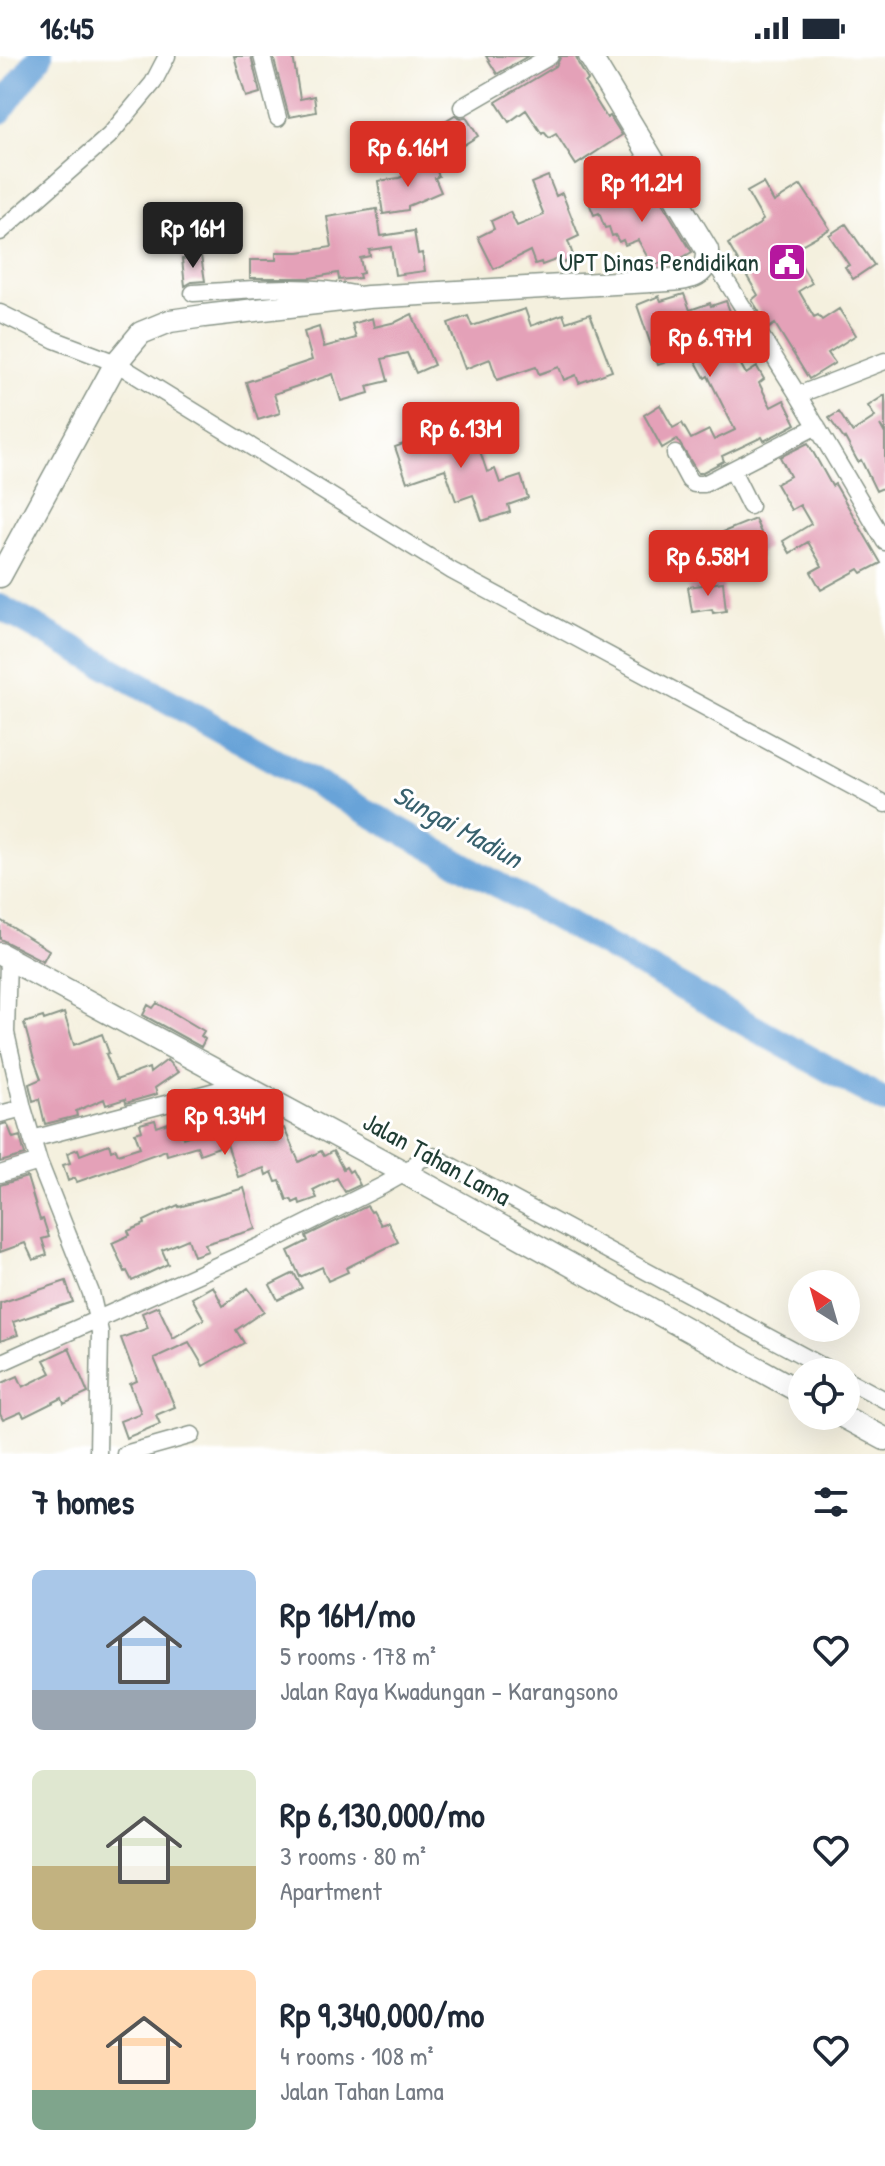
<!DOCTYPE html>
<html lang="en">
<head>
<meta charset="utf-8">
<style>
	:root { --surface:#fff; --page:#f2f2f3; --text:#1f2937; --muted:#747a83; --accent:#d93025 }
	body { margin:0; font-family:"Patrick Hand",sans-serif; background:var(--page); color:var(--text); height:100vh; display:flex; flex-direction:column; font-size:30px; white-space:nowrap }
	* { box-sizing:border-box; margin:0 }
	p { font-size:26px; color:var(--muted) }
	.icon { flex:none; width:44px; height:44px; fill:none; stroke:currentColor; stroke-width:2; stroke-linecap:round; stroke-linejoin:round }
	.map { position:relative; height:1398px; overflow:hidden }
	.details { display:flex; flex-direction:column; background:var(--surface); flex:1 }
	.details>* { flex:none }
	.needle { width:52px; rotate:323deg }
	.tools { position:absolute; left:788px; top:1214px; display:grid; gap:16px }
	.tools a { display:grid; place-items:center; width:72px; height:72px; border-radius:50%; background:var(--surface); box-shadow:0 8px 32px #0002; font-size:40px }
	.price { position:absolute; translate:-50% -68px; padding:0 18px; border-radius:8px; background:var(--accent); color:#fff; font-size:26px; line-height:52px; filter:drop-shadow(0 2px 4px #0008) }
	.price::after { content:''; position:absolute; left:50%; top:48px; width:24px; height:18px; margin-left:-12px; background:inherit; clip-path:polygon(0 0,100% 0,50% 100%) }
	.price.active { background:#222; color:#fff }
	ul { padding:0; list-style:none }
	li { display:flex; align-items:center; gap:24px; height:200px; padding:0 32px }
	li span { display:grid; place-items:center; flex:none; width:224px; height:160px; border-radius:12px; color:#555 }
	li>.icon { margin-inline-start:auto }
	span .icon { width:96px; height:96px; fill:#fffc; stroke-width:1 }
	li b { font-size:34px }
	h2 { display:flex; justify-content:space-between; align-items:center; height:96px; padding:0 32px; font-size:34px }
	.status { display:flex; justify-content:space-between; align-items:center; height:56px; padding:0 40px; background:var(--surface); direction:ltr }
	.status svg { height:22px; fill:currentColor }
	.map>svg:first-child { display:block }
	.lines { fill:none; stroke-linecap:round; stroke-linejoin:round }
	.river { stroke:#67a3d8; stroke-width:26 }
	.building { fill:#e4a1b8 }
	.minor-casing { stroke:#8a9689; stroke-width:19 }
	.secondary-casing { stroke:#8a9689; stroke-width:25 }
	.minor { stroke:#fff; stroke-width:16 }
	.secondary { stroke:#fff; stroke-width:22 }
	.labels { text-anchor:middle; stroke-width:6; stroke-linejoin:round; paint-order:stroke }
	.poi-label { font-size:26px; fill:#1f3d34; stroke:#fff; text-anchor:end }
	.street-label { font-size:26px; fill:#1f3d34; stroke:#fff }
	.water-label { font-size:28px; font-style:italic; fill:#38616d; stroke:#fff }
</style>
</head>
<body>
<div class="status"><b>16:45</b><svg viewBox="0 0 49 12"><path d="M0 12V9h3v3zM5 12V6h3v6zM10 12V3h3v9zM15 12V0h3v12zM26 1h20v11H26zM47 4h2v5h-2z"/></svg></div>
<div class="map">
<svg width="885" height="1398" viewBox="0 0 885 1398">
	<rect width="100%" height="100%" fill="#fff"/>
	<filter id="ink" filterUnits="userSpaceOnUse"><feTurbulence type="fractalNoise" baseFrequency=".0125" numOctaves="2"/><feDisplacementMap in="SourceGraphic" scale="16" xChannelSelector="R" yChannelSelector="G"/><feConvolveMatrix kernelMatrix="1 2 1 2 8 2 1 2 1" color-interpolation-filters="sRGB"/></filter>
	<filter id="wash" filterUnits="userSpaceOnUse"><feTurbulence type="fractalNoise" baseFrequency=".006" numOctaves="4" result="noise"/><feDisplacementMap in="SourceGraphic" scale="32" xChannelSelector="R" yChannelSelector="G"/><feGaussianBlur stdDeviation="1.8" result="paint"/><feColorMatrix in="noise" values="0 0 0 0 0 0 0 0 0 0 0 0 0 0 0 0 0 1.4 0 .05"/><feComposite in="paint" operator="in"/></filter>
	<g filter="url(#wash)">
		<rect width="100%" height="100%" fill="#f4f0de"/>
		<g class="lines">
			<path class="river" d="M 0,55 L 40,0
				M 0,551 L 885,1045"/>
		</g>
		<g id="blocks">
			<path class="building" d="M 234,0 L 251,0 L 260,37 L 246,41 Z
				M 273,0 L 293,0 L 300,43 L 314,40 L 316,56 L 289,61 Z
				M 486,0 L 528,0 L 497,18 Z
				M 561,0 L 576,0 L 578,7 L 588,24 L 585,27 L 607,62 L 610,60 L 622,79 L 576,109 L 556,78 L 549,82 L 544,76 L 542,78 L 526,54 L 509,66 L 496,46 L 556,10 Z
				M 455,59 L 461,62 L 466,61 L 478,80 L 457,93 L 453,86 L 447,90 L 435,71 Z
				M 433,107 L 439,120 L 435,122 L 441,136 L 408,150 L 408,154 L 383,158 L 378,125 L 399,122 Z
				M 548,120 L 556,140 L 562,137 L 579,180 L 568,185 L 574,202 L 563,207 L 561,202 L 542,209 L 541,206 L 535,208 L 530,195 L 494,213 L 478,181 L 494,173 L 491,165 L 510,156 L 517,170 L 544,159 L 531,127 Z
				M 763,127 L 774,146 L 801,129 L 830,173 L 792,194 L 812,227 L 799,235 L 814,261 L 818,259 L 822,264 L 839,253 L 856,279 L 828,297 L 835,307 L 809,323 L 775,268 L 769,272 L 752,244 L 758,239 L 728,188 L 761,167 L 760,166 L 763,164 L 747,136 Z
				M 652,130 L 692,196 L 678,204 L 677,202 L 663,209 L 662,206 L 653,211 L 638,184 L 625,189 L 623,184 L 619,186 L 615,179 L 612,180 L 609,171 L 605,172 L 599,157 L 594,159 L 588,144 L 619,131 L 623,142 Z
				M 377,153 L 381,180 L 414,175 L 418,198 L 422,197 L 425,215 L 395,219 L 391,191 L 369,194 L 370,200 L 360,202 L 363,217 L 359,218 L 360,222 L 339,224 L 338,217 L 310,222 L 250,222 L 250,204 L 276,204 L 276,196 L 299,196 L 332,191 L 327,161 Z
				M 846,168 L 874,209 L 853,223 L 845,211 L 849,209 L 829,179 Z
				M 201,200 L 205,225 L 192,226 L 185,230 L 182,203 Z
				M 684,238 L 690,254 L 710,247 L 711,250 L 726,245 L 737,274 L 724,278 L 746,318 L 757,311 L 764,323 L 759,327 L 771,351 L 784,344 L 796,368 L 764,385 L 762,381 L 722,400 L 724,405 L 701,417 L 698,417 L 677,383 L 662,392 L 644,359 L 660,349 L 673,372 L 682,367 L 691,383 L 709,374 L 714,384 L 735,374 L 708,320 L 705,322 L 691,297 L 658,309 L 637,249 L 659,240 L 661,245 Z
				M 525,253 L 531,270 L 563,258 L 566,266 L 590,258 L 612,315 L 579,327 L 576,319 L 564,324 L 559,311 L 539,318 L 536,311 L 497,324 L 490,303 L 465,313 L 448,267 L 468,260 L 472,270 Z
				M 412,258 L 434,309 L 416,317 L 407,297 L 382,303 L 388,325 L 367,330 L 369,337 L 341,345 L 333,318 L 274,338 L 280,357 L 258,364 L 246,326 L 312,304 L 304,276 L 319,271 L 324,291 L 356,282 L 352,268 L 372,262 L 374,271 L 396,266 Z
				M 885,339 L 885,376 L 880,369 L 885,378 L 885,431 L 876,435 L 861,404 L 858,406 L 845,382 L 844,383 L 829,362 L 839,356 L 852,376 L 875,361 L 868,350 Z
				M 462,371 L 462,374 L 472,371 L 487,416 L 495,413 L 500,427 L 521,420 L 528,442 L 508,449 L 510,456 L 482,465 L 473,439 L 456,445 L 445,413 L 407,426 L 395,391 L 427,379 L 428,382 Z
				M 808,387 L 832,430 L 835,428 L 881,507 L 862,517 L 859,513 L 821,534 L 811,516 L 822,510 L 808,486 L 790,497 L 783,485 L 811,468 L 800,449 L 791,454 L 776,428 L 790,420 L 780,401 Z
				M 755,463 L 768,493 L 759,497 L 761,501 L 750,506 L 745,495 L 733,500 L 723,476 Z
				M 723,526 L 726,555 L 713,557 L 712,553 L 692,556 L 688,531 Z
				M 0,864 L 49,894 L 43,905 L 0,883 Z
				M 157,947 L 204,975 L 201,980 L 205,983 L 201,991 L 143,959 L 148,949 L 153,952 Z
				M 64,957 L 74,989 L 102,978 L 109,997 L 106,998 L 116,1024 L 149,1012 L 150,1017 L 167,1004 L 178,1016 L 155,1032 L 157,1038 L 126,1047 L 125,1043 L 106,1049 L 104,1043 L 76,1055 L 77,1060 L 45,1068 L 39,1043 L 33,1045 L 29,1028 L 41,1023 L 34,1004 L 24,967 L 43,961 L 44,964 Z
				M 155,1064 L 157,1071 L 177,1064 L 183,1082 L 232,1065 L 234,1070 L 248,1065 L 253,1081 L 272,1074 L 273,1077 L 284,1072 L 299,1106 L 321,1095 L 324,1100 L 333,1095 L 343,1113 L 346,1111 L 349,1116 L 352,1114 L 360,1129 L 345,1136 L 337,1122 L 313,1134 L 317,1142 L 300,1148 L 299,1144 L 293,1147 L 291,1143 L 287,1144 L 280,1125 L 276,1126 L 272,1116 L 266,1119 L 264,1112 L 238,1121 L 227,1088 L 200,1098 L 197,1090 L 167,1099 L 166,1094 L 77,1126 L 75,1122 L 68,1125 L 63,1109 L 70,1107 L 67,1097 L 78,1093 L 80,1099 L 109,1088 L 111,1095 L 116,1093 L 118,1098 L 140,1091 L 135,1077 L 142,1075 L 140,1068 Z
				M 7,1067 L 13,1082 L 20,1080 L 25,1099 L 0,1106 L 0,1069 Z
				M 27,1121 L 40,1164 L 43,1163 L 49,1181 L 42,1183 L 47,1199 L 33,1204 L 25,1187 L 0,1196 L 0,1129 Z
				M 244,1132 L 256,1173 L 205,1188 L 208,1195 L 194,1200 L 188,1183 L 162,1194 L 168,1208 L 132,1225 L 127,1215 L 125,1216 L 112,1187 L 130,1179 L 128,1175 L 145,1168 L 144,1165 L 178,1149 L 179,1151 Z
				M 367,1150 L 371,1156 L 373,1155 L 381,1169 L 388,1166 L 398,1186 L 346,1212 L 348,1216 L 328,1225 L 322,1211 L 300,1221 L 288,1195 L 308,1185 L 306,1180 Z
				M 294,1217 L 302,1232 L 278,1244 L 270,1229 Z
				M 66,1225 L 73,1246 L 13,1266 L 18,1279 L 0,1285 L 0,1247 Z
				M 213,1230 L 223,1250 L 248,1232 L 264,1255 L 236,1274 L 244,1287 L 203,1310 L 189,1286 L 154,1302 L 175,1351 L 156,1359 L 160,1368 L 126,1382 L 120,1365 L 141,1357 L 130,1328 L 137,1325 L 121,1282 L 148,1272 L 142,1257 L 158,1250 L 173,1282 L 204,1263 L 192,1242 Z
				M 69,1292 L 88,1337 L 64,1348 L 62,1342 L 24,1361 L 21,1356 L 3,1364 L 0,1358 L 0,1328 L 18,1320 L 23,1331 L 51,1317 L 44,1304 Z"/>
		</g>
	</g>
	<g filter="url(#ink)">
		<use href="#blocks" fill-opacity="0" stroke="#8a9689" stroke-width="2"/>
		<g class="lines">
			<g class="minor-casing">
				<path id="minor" d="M 262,0 L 278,62
					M 462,51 L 550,0
					M 0,176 L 109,80 L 153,27 L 167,0
					M 707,194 L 798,339 L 885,486
					M 193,237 C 246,234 302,227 354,238
					M 0,257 L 55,284 L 116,307 L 452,515 L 885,748
					M 798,339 L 885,305
					M 675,398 L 689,424 L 694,428 L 704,428 L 817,370
					M 732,414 L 750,450
					M 8,903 L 6,977 L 23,1052 L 39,1106 L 91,1237 L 100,1276 L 98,1398
					M 0,1058 L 23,1052
					M 32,1083 L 242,1028
					M 0,1118 L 39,1106
					M 0,1307 L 276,1183 L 382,1130 L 405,1117 L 421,1103 L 433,1100 L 833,1316
					M 846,1323 L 885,1344
					M 125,1398 L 192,1379"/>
			</g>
			<g class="secondary-casing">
				<path id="secondary" d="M 0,520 L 116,307 L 141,277 L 170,265 L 204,260 L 368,241 L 669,224 C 691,222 708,221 707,194 L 590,0
					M 0,898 L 405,1117 L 802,1337
					M 842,1360 L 885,1383"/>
			</g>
			<use href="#minor" class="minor"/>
			<use href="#secondary" class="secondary"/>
		</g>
	</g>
	<defs>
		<g id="civic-square" transform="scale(2)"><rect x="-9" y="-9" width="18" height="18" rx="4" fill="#b5179e" stroke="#fff"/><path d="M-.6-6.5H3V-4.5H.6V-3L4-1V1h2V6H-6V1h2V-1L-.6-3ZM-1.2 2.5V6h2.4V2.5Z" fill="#fff"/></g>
	</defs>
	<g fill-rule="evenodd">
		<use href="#civic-square" x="787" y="206"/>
	</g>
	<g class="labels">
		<g class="poi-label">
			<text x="759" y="215">UPT Dinas Pendidikan</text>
		</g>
		<g class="street-label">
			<text transform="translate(437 1103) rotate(29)" y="9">Jalan Tahan Lama</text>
		</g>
		<g class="water-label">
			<text transform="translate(458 770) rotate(29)" y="10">Sungai Madiun</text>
		</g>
	</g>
</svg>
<div class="tools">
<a><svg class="needle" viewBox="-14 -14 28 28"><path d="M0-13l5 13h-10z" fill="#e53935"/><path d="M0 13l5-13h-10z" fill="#747a83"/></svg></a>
<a><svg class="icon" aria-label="locate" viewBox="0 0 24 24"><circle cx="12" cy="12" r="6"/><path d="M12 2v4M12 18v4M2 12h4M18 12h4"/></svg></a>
</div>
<b class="price" style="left:408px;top:133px">Rp 6.16M</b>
<b class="price" style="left:642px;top:168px">Rp 11.2M</b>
<b class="price active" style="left:193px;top:214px">Rp 16M</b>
<b class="price" style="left:710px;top:323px">Rp 6.97M</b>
<b class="price" style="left:461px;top:414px">Rp 6.13M</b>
<b class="price" style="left:708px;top:542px">Rp 6.58M</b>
<b class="price" style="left:225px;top:1101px">Rp 9.34M</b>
</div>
<section class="details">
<h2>7 homes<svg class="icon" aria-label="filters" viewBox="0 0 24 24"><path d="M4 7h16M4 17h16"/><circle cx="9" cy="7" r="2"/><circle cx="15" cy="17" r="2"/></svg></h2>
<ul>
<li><span style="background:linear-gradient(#a9c7e8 75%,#9aa5b1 0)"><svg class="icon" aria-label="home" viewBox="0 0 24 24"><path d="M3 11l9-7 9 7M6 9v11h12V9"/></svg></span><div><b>Rp 16M/mo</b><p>5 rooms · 178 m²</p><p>Jalan Raya Kwadungan - Karangsono</p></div><svg class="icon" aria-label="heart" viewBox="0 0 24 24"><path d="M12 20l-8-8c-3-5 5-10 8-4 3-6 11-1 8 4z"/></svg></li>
<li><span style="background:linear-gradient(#dfe7d0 60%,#c2b280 0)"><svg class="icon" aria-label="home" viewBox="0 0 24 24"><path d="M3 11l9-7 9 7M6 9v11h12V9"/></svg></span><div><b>Rp 6,130,000/mo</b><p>3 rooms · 80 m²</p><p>Apartment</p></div><svg class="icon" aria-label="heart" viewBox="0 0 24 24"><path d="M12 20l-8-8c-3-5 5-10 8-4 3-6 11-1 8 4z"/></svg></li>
<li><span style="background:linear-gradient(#ffd9b3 75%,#7fa58c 0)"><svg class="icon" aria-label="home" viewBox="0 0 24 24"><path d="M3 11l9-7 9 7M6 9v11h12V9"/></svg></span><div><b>Rp 9,340,000/mo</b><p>4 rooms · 108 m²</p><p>Jalan Tahan Lama</p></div><svg class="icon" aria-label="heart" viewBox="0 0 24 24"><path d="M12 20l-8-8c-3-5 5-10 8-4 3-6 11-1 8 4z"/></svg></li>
</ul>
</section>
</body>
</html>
